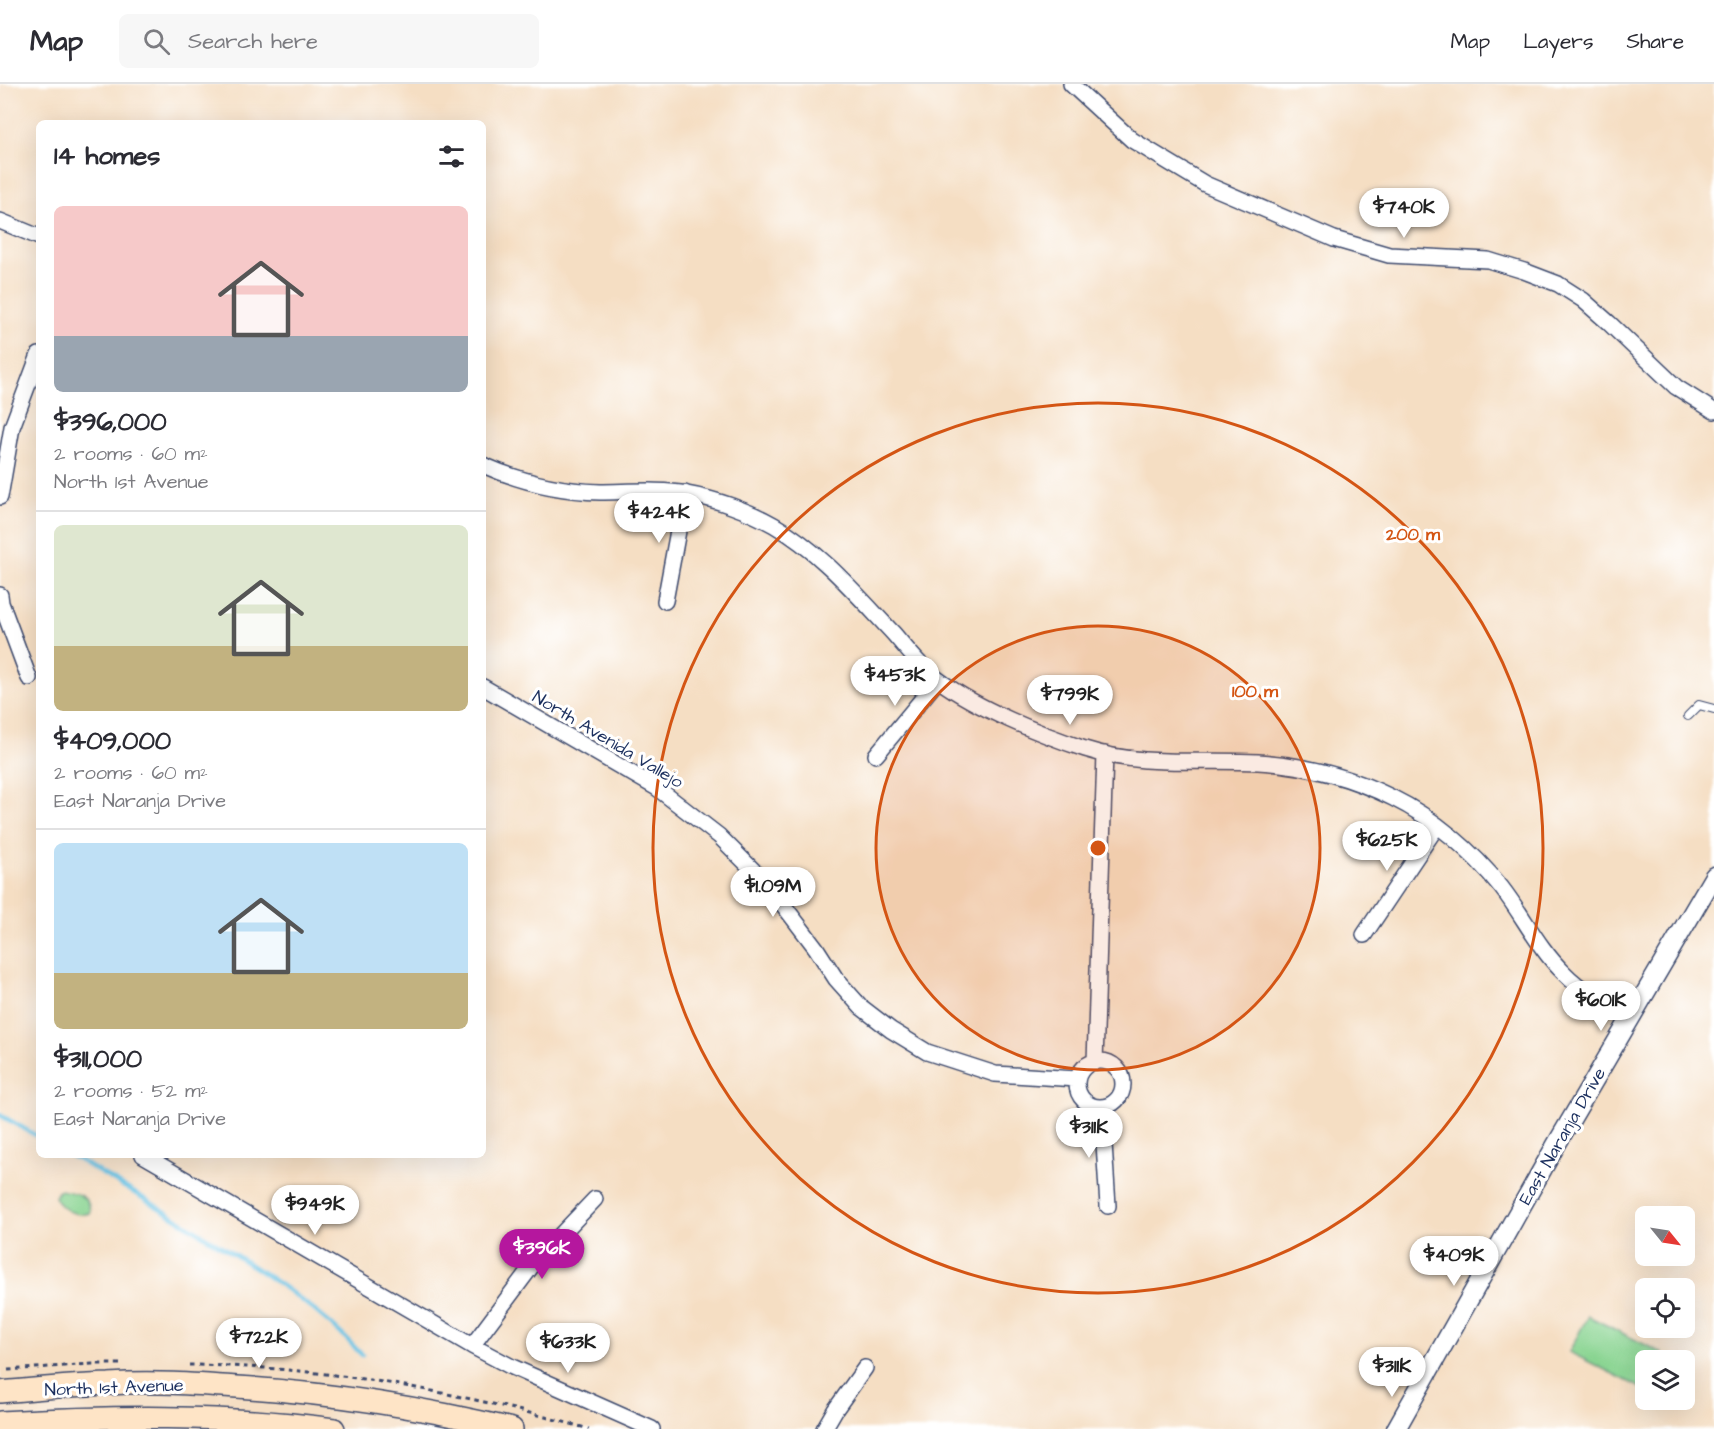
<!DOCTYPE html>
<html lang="en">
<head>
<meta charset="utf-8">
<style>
	:root { --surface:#fff; --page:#f7f7f7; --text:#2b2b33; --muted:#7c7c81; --line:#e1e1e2; --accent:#b5179e }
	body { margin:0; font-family:"Architects Daughter",sans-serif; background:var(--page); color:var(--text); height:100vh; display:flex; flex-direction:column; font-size:22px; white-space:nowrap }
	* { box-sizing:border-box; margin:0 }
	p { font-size:20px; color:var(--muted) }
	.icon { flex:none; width:33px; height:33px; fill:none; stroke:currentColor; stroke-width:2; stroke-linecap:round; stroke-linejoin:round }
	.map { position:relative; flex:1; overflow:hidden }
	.side { position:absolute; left:36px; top:36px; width:450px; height:1038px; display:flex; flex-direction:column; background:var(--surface); border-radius:9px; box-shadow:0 6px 24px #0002 }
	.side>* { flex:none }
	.needle { width:39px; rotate:120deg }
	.controls { position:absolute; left:1635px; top:1122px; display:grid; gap:12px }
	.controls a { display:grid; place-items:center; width:60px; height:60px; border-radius:9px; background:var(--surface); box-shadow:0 6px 24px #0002; font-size:30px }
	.price { position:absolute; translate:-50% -51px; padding:0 14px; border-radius:21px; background:#fff; color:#222; font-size:20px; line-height:39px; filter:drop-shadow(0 2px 3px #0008) }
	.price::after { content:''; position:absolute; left:50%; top:36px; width:18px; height:14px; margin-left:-9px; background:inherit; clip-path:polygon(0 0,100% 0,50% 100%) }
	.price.current { background:var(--accent); color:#fff }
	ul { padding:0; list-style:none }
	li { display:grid; align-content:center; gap:12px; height:318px; padding:0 18px }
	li+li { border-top:2px solid var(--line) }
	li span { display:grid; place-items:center; height:186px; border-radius:9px; color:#555 }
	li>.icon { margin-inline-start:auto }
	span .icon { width:108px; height:108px; fill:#fffc; stroke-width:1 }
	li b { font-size:26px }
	h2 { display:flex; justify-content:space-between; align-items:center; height:72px; padding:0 18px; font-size:26px }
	header { display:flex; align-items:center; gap:36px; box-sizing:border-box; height:84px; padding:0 30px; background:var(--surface); border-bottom:2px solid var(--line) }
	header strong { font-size:28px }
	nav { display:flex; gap:33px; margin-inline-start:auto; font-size:21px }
	.search { width:420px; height:54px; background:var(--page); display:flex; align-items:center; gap:15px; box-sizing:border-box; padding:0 21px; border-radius:9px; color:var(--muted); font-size:22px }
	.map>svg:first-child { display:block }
	.green { fill:#89d491; stroke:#528278; stroke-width:1.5 }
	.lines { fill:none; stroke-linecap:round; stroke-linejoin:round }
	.stream { stroke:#64c0e2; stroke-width:4.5 }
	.service-casing { stroke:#3c496d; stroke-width:10 }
	.minor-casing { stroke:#3c496d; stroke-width:18 }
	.tertiary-casing { stroke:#3c496d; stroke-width:21 }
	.secondary-casing { stroke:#3c496d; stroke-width:24 }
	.path { stroke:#3c496d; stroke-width:3; stroke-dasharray:4.5 4.5; stroke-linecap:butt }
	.service { stroke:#fff; stroke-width:8 }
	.minor { stroke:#fff; stroke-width:15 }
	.tertiary { stroke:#fff; stroke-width:18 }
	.secondary { stroke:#fee4c6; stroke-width:21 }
	.ring { fill:none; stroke:#d45514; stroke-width:3 }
	.labels { text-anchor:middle; stroke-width:6; stroke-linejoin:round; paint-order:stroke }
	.street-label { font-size:18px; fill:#1b2f5e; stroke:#fff }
	.centre { fill:#d45514; stroke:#fff; stroke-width:3 }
	.ring-label { font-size:18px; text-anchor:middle; font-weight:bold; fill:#d45514; stroke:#fff; stroke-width:6; stroke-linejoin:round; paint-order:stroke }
</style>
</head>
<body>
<header>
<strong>Map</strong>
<div class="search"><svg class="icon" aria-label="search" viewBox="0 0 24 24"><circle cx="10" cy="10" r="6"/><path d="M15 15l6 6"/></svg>Search here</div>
<nav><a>Map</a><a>Layers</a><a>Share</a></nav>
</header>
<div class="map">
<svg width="1714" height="1345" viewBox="0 0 1714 1345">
	<rect width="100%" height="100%" fill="#fff"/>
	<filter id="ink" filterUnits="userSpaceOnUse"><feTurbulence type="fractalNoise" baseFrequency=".0167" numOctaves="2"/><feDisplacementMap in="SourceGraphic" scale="12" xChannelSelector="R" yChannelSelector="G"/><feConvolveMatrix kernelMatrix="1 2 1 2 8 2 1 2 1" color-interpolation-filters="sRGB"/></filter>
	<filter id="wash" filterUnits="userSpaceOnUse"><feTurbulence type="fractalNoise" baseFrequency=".008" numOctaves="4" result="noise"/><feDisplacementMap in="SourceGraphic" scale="24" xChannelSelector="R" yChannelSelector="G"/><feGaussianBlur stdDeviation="1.35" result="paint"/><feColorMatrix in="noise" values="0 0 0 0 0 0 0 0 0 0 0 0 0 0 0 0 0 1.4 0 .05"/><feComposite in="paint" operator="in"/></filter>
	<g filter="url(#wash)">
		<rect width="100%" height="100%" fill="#f5dec3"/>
		<path class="green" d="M 61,1106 C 76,1109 90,1111 90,1129 C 75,1133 62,1126 55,1113 L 58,1107 Z
			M 1588,1232 L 1662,1269 L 1658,1276 L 1646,1276 L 1645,1301 L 1643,1305 L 1569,1268 Z"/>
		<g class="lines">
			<path class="stream" d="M 0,1031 L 39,1053
				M 70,1071 C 117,1098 163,1126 208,1154 C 263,1188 319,1223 362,1271"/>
		</g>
	</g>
	<g filter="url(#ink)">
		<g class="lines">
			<g class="service-casing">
				<path id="service" d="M 1688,632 L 1699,621 L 1714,625"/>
			</g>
			<g class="minor-casing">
				<path id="minor" d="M 1071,0 L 1132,56 L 1205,100 L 1334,155 L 1389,171 L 1488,176 L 1524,187 L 1558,200 L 1583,216 L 1609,239 L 1676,303 L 1714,327
					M 0,137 L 39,153
					M 483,381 C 519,397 560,407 600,408 C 626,408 661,405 687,410 C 716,415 749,427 774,441 C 821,468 857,511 893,549 C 907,565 922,585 940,597 C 978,625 1040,650 1085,665 C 1140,683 1201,675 1258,678 C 1305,681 1351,693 1393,714 C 1434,734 1473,768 1501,803 C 1523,831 1538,864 1564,889 C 1583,909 1607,920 1631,932
					M 0,413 L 12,343 L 39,271
					M 0,511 L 1,519 L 29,594
					M 665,517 L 685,409
					M 483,603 L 657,704 L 719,752 L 768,801 L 816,864 L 836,895 L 861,923 L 891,946 L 927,968 L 995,990 L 1077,995
					M 876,671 L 938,596
					M 1364,851 L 1437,742
					M1077 1000a23 23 0 1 1 46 0a23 23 0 1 1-46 0Z
					M 1095,978 L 1105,670
					M 1098,1023 L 1103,1044 L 1108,1122
					M 143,1071 L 472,1262 L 510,1282 L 652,1345
					M 472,1262 L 534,1179 L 595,1115
					M 824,1345 L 835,1326 L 865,1284"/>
			</g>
			<g class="tertiary-casing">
				<path id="tertiary" d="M 1396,1345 L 1556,1061 L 1714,792"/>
			</g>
			<g class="secondary-casing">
				<path id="secondary" d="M 0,1308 C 36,1305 73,1301 109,1300 C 152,1297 195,1300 237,1303 C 330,1309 421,1323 512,1345
					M 0,1338 C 111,1332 223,1330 334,1345"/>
			</g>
			<path class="path" d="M 189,1281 C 325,1282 459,1308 589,1345
				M 8,1286 L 92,1280 L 120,1280"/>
			<use href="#service" class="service"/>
			<use href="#minor" class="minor"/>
			<use href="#tertiary" class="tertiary"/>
			<use href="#secondary" class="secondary"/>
		</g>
	</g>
	<circle cx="1098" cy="764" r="222" fill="#d45514" fill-opacity=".12"/>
	<g class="ring">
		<circle cx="1098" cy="764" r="222"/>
		<circle cx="1098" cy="764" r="445"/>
	</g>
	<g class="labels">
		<g class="street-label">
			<text transform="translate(608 655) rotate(31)" y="6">North Avenida Vallejo</text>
			<text transform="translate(1562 1052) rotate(-60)" y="6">East Naranja Drive</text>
			<text transform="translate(114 1303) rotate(-2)" y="6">North 1st Avenue</text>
		</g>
	</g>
	<circle cx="1098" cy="764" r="9" class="centre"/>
	<g class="ring-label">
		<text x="1413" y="456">200 m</text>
		<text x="1255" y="613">100 m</text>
	</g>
</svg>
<div class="controls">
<a><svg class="needle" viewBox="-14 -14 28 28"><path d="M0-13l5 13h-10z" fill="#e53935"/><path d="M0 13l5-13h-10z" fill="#7c7c81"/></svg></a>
<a><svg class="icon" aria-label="locate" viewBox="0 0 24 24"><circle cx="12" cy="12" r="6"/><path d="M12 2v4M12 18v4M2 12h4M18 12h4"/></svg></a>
<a><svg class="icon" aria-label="layers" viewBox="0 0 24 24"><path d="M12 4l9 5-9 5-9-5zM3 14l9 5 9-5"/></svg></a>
</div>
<b class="price" style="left:1404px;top:155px">$740K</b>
<b class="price" style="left:659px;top:460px">$424K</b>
<b class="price" style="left:895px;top:623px">$453K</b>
<b class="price" style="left:1070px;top:642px">$799K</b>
<b class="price" style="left:1387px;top:788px">$625K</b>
<b class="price" style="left:773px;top:834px">$1.09M</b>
<b class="price" style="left:1601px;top:948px">$601K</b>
<b class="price" style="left:1089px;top:1075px">$311K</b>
<b class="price" style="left:315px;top:1152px">$949K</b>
<b class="price current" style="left:542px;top:1196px">$396K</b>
<b class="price" style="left:1454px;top:1203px">$409K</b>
<b class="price" style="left:259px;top:1285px">$722K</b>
<b class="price" style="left:568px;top:1290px">$633K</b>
<b class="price" style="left:1392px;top:1314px">$311K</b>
<section class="side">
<h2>14 homes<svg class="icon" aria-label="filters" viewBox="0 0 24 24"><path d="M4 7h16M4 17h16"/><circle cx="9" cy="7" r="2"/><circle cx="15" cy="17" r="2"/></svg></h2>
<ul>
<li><span style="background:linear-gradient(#f6c9c9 70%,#9aa5b1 0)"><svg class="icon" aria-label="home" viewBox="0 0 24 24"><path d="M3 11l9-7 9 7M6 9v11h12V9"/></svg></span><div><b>$396,000</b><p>2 rooms · 60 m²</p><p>North 1st Avenue</p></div></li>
<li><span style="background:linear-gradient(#dfe7d0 65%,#c2b280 0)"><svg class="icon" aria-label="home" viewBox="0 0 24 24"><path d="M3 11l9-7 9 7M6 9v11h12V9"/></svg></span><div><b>$409,000</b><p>2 rooms · 60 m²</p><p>East Naranja Drive</p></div></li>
<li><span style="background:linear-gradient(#bfe0f5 70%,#c2b280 0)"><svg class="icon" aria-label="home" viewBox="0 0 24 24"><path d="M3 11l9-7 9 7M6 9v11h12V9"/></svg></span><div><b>$311,000</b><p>2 rooms · 52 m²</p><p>East Naranja Drive</p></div></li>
</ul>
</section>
</div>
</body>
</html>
